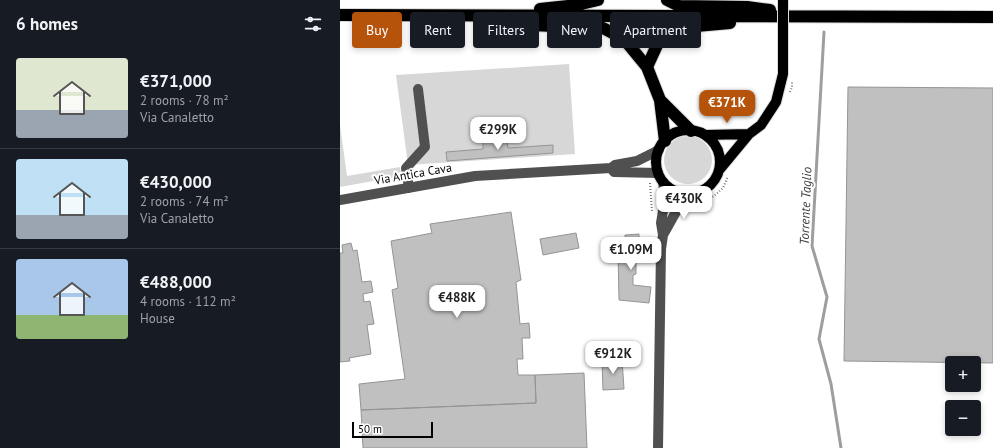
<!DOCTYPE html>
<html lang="en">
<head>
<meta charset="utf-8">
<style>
	:root { --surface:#171b24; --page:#242831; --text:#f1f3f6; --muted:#9ea1a6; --line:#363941; --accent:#b45309 }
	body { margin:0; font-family:"PT Sans",sans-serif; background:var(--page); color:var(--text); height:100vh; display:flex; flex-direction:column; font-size:15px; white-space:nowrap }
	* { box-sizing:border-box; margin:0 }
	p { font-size:13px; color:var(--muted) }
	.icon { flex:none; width:22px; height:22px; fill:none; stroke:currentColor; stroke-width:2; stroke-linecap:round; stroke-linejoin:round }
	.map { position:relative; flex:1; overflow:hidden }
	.panel { display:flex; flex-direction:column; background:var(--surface); width:340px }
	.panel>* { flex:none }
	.top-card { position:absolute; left:12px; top:12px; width:380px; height:36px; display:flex; gap:8px }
	.fabs { position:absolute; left:605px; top:356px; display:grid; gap:8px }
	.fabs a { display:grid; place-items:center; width:36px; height:36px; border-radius:4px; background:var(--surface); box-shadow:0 2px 6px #0003; font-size:20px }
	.scale { position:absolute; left:12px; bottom:10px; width:81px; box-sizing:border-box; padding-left:4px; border:2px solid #000; border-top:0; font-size:11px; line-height:14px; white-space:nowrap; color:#000; -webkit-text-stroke:3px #fff; paint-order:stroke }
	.price { position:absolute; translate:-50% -34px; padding:0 9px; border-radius:8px; background:#fff; color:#222; font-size:13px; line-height:26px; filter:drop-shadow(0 1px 2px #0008) }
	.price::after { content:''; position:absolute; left:50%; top:24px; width:12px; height:9px; margin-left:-6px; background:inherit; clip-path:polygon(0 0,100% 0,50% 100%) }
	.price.active { background:var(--accent); color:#fff }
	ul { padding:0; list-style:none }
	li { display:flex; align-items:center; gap:12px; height:100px; padding:0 16px }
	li+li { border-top:1px solid var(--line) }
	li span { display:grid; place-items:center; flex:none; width:112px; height:80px; border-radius:4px; color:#555 }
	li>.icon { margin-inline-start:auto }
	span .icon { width:48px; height:48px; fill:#fffc; stroke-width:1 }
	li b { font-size:17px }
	h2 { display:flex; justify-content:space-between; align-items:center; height:48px; padding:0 16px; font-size:17px }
	.pill { padding:0 14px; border-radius:4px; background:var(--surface); box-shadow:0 2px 6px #0003; font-size:14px; line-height:36px }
	.pill.active { background:var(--accent); color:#fff }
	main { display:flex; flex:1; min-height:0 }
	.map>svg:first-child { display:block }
	.green { fill:#d7d7d7 }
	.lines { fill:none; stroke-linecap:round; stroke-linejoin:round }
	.stream { stroke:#9e9e9e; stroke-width:3 }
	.building { fill:#c0c0c0; stroke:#949494 }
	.major-casing { stroke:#dbdbdb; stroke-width:12 }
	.highway-casing { stroke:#dbdbdb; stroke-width:14 }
	.path { stroke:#727272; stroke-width:2; stroke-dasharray:1 2; stroke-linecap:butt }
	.minor { stroke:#505050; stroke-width:10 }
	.major { stroke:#000; stroke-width:10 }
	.highway { stroke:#000; stroke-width:12 }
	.major-bridge-casing { stroke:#dbdbdb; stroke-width:12; stroke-linecap:butt }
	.major-bridge { stroke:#000; stroke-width:10 }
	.labels { text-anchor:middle; stroke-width:4; stroke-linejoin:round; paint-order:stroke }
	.street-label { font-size:12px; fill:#000; stroke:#fff }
	.water-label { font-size:13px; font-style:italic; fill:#3f3f3f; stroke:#fff }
</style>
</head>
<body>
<main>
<section class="panel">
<h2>6 homes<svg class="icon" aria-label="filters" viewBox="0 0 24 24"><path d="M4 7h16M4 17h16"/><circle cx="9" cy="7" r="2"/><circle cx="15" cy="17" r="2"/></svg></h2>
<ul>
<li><span style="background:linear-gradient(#dfe7d0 65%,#9aa5b1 0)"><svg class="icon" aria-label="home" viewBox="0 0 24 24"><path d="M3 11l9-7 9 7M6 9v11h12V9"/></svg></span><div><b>€371,000</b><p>2 rooms · 78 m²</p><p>Via Canaletto</p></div></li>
<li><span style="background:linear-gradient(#bfe0f5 70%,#9aa5b1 0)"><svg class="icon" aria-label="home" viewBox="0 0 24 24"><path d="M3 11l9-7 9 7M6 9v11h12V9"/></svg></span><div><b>€430,000</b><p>2 rooms · 74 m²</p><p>Via Canaletto</p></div></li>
<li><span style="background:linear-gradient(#a9c7e8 70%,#8fb573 0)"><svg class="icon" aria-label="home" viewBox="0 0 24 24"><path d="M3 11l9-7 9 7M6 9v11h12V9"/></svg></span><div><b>€488,000</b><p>4 rooms · 112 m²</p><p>House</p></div></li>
</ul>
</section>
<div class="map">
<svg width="653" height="448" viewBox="0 0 653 448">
	<rect width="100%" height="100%" fill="#fff"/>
	<path class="green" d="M 314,30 L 310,34 L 304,45 L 301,40 L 292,31 Z
		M 229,64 L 235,154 L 68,165 L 56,75 Z
		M 0,125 L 7,176 L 60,167 L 61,176 L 0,187 Z
		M324 160a24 24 0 1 1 48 0a24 24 0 1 1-48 0Z"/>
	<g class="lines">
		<path class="stream" d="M 484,32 L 472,246 L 487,297 L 479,339 L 491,384 L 501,448"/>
	</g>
	<path class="building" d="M 508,87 L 653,88 L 653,363 L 504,361 Z
		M 167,139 L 168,148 L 213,145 L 213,153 L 107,161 L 106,152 L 143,149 L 143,141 Z
		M 171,212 L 181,280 L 176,282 L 180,324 L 189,323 L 190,338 L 182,338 L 183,359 L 177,359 L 178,375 L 195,375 L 196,403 L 21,410 L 19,384 L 65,379 L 52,290 L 58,288 L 51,241 L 92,233 L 90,224 Z
		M 236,233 L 239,248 L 203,255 L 200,239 Z
		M 299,234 L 299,238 L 308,240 L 308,249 L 291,249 L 293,258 L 296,258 L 296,274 L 293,275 L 293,285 L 311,287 L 309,303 L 279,300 L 278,250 L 285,249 L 285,235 Z
		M 11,243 L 13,251 L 17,250 L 22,282 L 31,281 L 33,292 L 23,294 L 24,302 L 30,301 L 34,324 L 27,325 L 31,354 L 9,358 L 10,361 L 0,362 L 0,253 L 3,253 L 2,245 Z
		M 282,359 L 284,389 L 263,390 L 262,360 Z
		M 244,373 L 247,448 L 23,448 L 21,410 L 196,403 L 195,375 Z"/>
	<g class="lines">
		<g class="major-casing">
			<path id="major" d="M316 162a32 32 0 1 1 64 0a32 32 0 1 1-64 0Z
				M 365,135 L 409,134
				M 380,169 L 409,134 L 421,125 L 436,102 L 443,74 L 443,43"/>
		</g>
		<g class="highway-casing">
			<path id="highway" d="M 327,0 L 339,6 L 407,7 L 430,10
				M 200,9 L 237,5 L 258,0
				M 0,15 L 653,17
				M 169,22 L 190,25 L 263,28 L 284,39 L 307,67 L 320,100 L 325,141
				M 307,67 L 318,43 L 334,28 L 390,23
				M 320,100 L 351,131"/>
		</g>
		<path class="path" d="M 450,92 L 452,87 L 452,82
			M 310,183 L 312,212
			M 351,208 L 374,196 L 383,188 L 388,176"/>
		<path class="minor" d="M 271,168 L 274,172 L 318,173
			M 69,188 L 66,168 L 85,147 L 78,89
			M 0,200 L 135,176 L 271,168 L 275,165 L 297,161 L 319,150
			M 323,235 L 321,223 L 325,198 L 323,182
			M 318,448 L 321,249 L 323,235 L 346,194"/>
		<use href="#major" class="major"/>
		<use href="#highway" class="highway"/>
		<g class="major-bridge-casing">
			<path id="major-bridge" d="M 443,43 L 443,0"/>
		</g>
		<use href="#major-bridge" class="major-bridge"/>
	</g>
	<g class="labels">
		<g class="street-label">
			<text transform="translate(73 174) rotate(-10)" y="4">Via Antica Cava</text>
		</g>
		<g class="water-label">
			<text transform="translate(465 206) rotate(-88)" y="5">Torrente Taglio</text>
		</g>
	</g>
</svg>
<div class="fabs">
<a>+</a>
<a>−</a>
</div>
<div class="scale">50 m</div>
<b class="price active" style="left:387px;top:124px">€371K</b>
<b class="price" style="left:158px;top:151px">€299K</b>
<b class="price" style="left:344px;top:220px">€430K</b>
<b class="price" style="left:291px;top:271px">€1.09M</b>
<b class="price" style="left:117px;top:319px">€488K</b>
<b class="price" style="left:273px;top:375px">€912K</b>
<div class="top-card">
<a class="pill active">Buy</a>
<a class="pill">Rent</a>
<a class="pill">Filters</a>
<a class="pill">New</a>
<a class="pill">Apartment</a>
</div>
</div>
</main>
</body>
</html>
